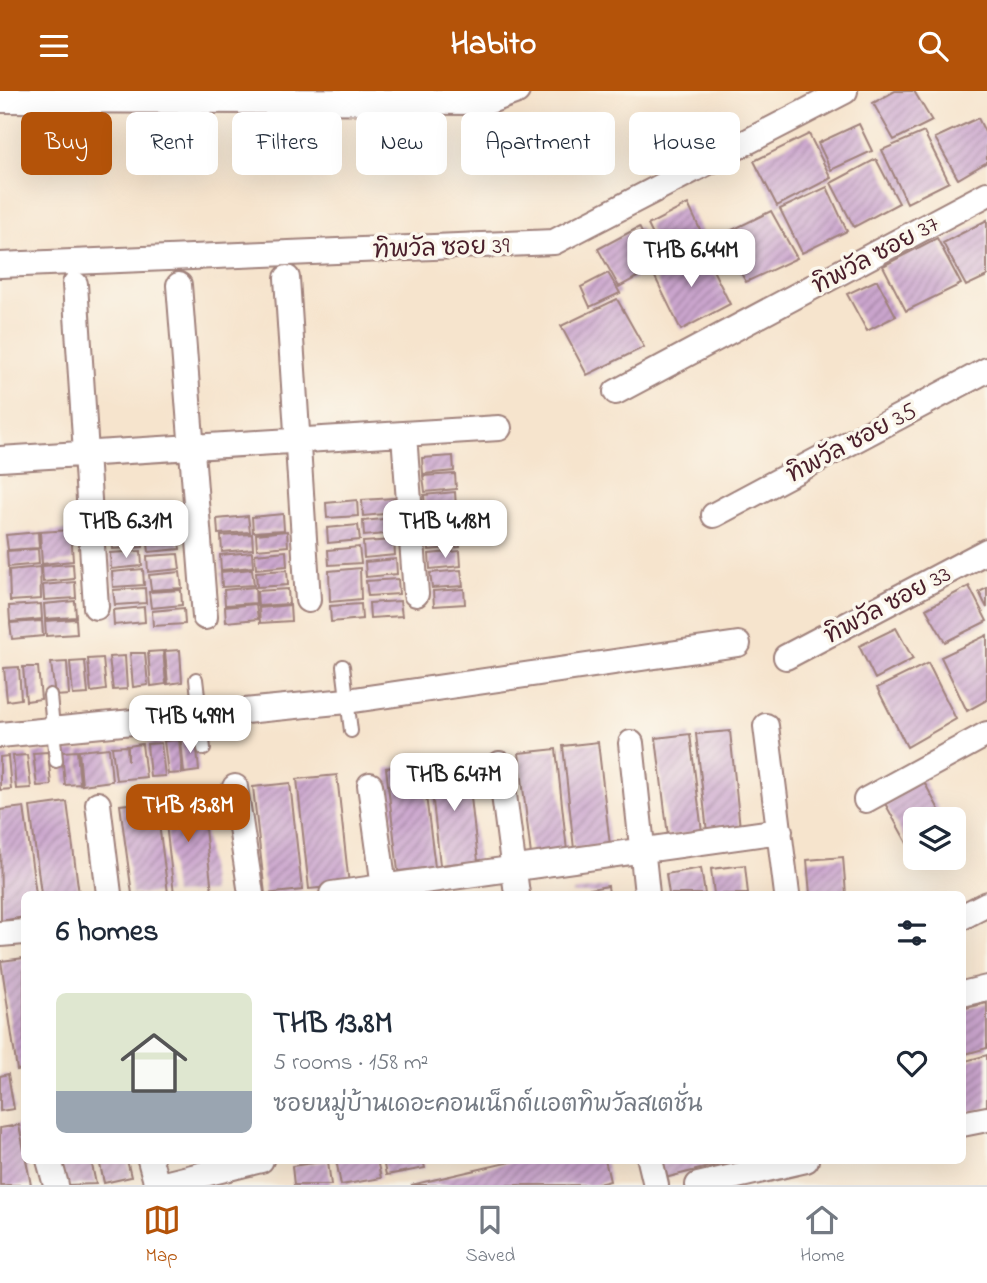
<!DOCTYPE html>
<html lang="en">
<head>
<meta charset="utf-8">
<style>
	:root { --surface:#fff; --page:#f2f2f3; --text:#1f2937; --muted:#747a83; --line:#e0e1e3; --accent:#b45309 }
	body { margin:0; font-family:"Indie Flower","Playpen Sans Thai",sans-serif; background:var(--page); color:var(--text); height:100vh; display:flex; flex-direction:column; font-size:26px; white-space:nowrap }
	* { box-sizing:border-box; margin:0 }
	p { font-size:23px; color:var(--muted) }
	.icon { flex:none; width:38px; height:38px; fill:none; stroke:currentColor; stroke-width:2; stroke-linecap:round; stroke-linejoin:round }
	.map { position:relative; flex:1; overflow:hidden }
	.drawer { position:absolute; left:21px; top:800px; width:945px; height:273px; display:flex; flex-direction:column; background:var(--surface); border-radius:10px; box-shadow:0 7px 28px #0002 }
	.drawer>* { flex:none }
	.guide { position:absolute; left:21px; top:21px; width:945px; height:63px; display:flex; gap:14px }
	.controls { position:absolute; left:903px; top:716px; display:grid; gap:14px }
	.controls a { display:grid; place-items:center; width:63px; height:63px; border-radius:10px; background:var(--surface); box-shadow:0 7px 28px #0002; font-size:35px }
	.price { position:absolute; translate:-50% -60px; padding:0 16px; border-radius:14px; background:#fff; color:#222; font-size:23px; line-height:46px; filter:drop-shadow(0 2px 4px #0008) }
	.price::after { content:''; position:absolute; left:50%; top:42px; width:21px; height:16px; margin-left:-10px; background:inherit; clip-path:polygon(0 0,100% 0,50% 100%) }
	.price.active { background:var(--accent); color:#fff }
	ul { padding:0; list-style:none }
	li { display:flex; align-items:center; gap:21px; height:175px; padding:0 35px }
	li span { display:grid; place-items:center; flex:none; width:196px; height:140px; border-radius:10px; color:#555 }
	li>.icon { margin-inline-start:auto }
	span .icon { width:84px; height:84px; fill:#fffc; stroke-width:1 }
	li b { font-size:30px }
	h2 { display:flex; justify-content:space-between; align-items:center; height:84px; padding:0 35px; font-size:30px }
	.chip { padding:0 24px; border-radius:10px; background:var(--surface); box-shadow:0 7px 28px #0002; font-size:24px; line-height:63px }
	.chip.active { background:var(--accent); color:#fff }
	header { display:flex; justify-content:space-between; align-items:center; height:91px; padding:0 35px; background:var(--accent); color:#fff; font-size:32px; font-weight:700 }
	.dock { display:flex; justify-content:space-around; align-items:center; height:98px; border-top:2px solid var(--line); background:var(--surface); font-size:19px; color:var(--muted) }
	.dock a { display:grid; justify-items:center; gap:4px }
	.dock .active { color:var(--accent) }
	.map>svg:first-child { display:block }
	.building { fill:url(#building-hatch) }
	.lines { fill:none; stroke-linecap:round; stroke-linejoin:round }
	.service-casing { stroke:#a0827c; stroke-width:16 }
	.minor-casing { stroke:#a0827c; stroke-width:28 }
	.service { stroke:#fff; stroke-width:12 }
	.minor { stroke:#fff; stroke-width:24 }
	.labels { text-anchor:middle; stroke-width:7; stroke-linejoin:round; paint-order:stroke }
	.street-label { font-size:24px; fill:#4a1f2b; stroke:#fbf7ec }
</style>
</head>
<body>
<header><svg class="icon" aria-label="menu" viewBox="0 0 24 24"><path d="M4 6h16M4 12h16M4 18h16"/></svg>Habito<svg class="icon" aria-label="search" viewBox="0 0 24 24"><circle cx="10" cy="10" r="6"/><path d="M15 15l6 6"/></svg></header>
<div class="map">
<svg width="987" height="1094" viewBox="0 0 987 1094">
	<defs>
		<pattern id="building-hatch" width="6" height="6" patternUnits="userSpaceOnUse" patternTransform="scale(1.75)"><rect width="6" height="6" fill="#caa5cd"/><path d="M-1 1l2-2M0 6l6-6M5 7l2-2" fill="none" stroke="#a686a7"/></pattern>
	</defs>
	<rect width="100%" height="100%" fill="#fbf7ec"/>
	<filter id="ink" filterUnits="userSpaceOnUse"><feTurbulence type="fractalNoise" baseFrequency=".0143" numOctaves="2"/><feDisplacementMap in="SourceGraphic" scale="14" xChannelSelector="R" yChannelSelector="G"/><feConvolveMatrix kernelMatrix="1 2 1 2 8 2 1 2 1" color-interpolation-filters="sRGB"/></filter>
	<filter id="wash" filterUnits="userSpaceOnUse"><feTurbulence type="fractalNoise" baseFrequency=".00686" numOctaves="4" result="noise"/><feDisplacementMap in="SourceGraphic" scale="28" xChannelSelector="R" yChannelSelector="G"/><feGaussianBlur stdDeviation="1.57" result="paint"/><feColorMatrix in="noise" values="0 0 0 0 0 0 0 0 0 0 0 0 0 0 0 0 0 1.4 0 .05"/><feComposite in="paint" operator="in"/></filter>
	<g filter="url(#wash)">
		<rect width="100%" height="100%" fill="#f6e4cd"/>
		<g id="blocks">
			<path class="building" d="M 895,0 L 914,0 L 932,30 L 894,49 L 873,12 Z
				M 978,27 L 987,45 L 987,71 L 958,88 L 935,47 Z
				M 859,33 L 872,60 L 831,79 L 818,52 Z
				M 924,41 L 949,91 L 907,112 L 882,59 Z
				M 809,43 L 831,87 L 777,115 L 754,70 Z
				M 876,68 L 899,112 L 854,136 L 831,92 Z
				M 827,96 L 847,140 L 802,162 L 780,118 Z
				M 688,113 L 705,149 L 665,169 L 648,134 Z
				M 771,120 L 797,167 L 746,191 L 720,145 Z
				M 987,129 L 987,185 L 966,195 L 943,152 Z
				M 639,136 L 659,174 L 619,196 L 598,158 Z
				M 937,147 L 961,193 L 906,220 L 883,175 Z
				M 702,157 L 730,213 L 681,239 L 653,182 Z
				M 608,182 L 620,202 L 590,216 L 581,196 Z
				M 877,189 L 896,225 L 867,240 L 847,203 Z
				M 617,208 L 644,256 L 587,284 L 561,235 Z
				M 453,365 L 454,380 L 423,383 L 422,367 Z
				M 455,383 L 456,398 L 425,401 L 423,385 Z
				M 455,401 L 456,417 L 425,419 L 424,404 Z
				M 394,407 L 395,422 L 363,425 L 362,409 Z
				M 357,409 L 358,425 L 327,427 L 326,412 Z
				M 459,421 L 460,436 L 429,439 L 428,423 Z
				M 283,423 L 284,439 L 253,441 L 252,426 Z
				M 248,425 L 250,441 L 218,443 L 217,428 Z
				M 394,427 L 395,442 L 364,445 L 363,430 Z
				M 358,434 L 360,449 L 328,452 L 327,437 Z
				M 71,439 L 73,470 L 42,473 L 40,441 Z
				M 142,440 L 143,456 L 112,458 L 111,443 Z
				M 287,440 L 288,455 L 257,458 L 256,443 Z
				M 38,441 L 39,457 L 8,459 L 6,444 Z
				M 459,441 L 460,456 L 429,459 L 427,443 Z
				M 178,443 L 180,458 L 149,461 L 147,445 Z
				M 252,443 L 253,458 L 222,461 L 221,445 Z
				M 394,449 L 395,464 L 364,467 L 363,451 Z
				M 359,456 L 361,472 L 329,474 L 328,459 Z
				M 38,458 L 39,473 L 8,476 L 7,460 Z
				M 141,460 L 142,475 L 111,478 L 110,462 Z
				M 286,460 L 287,475 L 256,478 L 255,463 Z
				M 460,460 L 461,475 L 430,478 L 429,463 Z
				M 252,461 L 253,476 L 221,479 L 220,464 Z
				M 178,463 L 180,478 L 148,481 L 147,465 Z
				M 396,468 L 397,483 L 366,486 L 365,471 Z
				M 73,473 L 74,488 L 43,491 L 42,475 Z
				M 40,476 L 41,508 L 10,510 L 9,479 Z
				M 360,477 L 361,508 L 330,511 L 329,480 Z
				M 143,478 L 144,494 L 113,496 L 112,481 Z
				M 252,478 L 254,494 L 222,496 L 221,481 Z
				M 287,479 L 288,494 L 257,496 L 256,481 Z
				M 461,479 L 463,495 L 432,497 L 430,482 Z
				M 180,481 L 182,497 L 151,499 L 149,484 Z
				M 398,488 L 399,503 L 368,505 L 366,490 Z
				M 75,491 L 76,507 L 44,509 L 43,494 Z
				M 969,495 L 987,530 L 945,551 L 926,518 Z
				M 255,496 L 256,512 L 225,514 L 224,499 Z
				M 145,497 L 146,512 L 115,514 L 113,499 Z
				M 987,497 L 987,517 L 979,501 Z
				M 288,498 L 289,513 L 258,515 L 257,500 Z
				M 464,498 L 465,513 L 434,515 L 433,500 Z
				M 181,499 L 182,514 L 151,517 L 149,501 Z
				M 75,510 L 76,526 L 45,528 L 44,513 Z
				M 400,510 L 402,525 L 370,527 L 369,512 Z
				M 41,513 L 42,528 L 10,531 L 9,515 Z
				M 256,513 L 258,528 L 226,531 L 225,516 Z
				M 361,513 L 362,528 L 331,531 L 330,515 Z
				M 290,514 L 291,530 L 260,532 L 259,517 Z
				M 144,516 L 145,531 L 114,534 L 113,519 Z
				M 184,517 L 185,533 L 153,535 L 152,520 Z
				M 76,528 L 77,543 L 46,545 L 45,530 Z
				M 42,530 L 43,545 L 12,548 L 10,532 Z
				M 896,537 L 913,568 L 875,588 L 859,555 Z
				M 987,544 L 987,609 L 967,620 L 941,566 Z
				M 180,559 L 182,591 L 168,593 L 165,560 Z
				M 163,560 L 166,593 L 151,595 L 148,561 Z
				M 130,562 L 145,562 L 148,594 L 133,596 Z
				M 125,565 L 127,598 L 113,599 L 109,566 Z
				M 103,567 L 106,599 L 91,601 L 88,568 Z
				M 85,570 L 88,603 L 73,604 L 70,571 Z
				M 67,571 L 69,604 L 55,605 L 51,572 Z
				M 928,572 L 956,628 L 907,656 L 877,597 Z
				M 19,576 L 21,608 L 7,610 L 4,577 Z
				M 23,576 L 38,576 L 41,608 L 26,610 Z
				M 730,640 L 740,737 L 707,741 L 696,643 Z
				M 690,643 L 702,741 L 668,745 L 656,647 Z
				M 196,647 L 199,680 L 184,682 L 181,649 Z
				M 179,649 L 182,682 L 168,683 L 164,650 Z
				M 598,651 L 610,754 L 574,758 L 563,655 Z
				M 161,652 L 165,685 L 150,686 L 147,653 Z
				M 142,653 L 146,686 L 116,689 L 112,656 L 127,655 L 128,670 L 128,655 Z
				M 109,657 L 112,690 L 82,694 L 79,660 Z
				M 556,658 L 567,760 L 531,764 L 519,662 Z
				M 77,660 L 80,693 L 65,694 L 62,661 Z
				M 48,661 L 51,694 L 37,695 L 33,662 Z
				M 27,664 L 31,697 L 16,698 L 13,665 Z
				M 8,665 L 11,698 L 0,699 L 0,666 Z
				M 467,670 L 478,770 L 440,774 L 429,674 Z
				M 422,673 L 435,776 L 398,780 L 386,677 Z
				M 337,684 L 349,794 L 309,798 L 297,688 Z
				M 922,687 L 944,728 L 915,728 L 915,750 L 908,754 L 882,707 Z
				M 290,692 L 302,799 L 265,803 L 253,696 Z
				M 201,702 L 212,801 L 174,803 L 163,706 Z
				M 156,710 L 168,802 L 132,803 L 120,714 Z
				M 67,711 L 79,803 L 41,803 L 30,716 Z
				M 24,716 L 36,803 L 24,803 L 24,826 L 1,830 L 0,719 Z
				M 843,766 L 846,803 L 810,803 L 807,769 Z
				M 745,774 L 748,803 L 714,803 L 711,778 Z
				M 701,777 L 705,803 L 669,803 L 666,783 Z
				M 608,795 L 609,803 L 573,803 L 573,801 Z
				M 24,867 L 24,978 L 17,979 L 1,870 Z
				M 987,912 L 987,957 L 962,964 L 962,918 Z
				M 987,964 L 987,1017 L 962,1024 L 962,971 Z
				M 8,983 L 14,1018 L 0,1020 L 0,985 Z
				M 19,1034 L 31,1094 L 0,1094 L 0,1037 Z
				M 60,1069 L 91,1069 L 96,1093 L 65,1094 Z
				M 99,1069 L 127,1069 L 131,1086 L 104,1092 Z
				M 336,1069 L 377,1069 L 381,1087 L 341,1094 Z
				M 383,1069 L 423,1069 L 425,1077 L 386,1084 Z
				M 519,1069 L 605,1069 L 610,1090 L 594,1094 L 411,1094 Z
				M 652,1069 L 710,1069 L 712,1075 L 657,1089 Z
				M 712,1069 L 736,1069 L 736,1070 L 713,1076 Z
				M 328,1070 L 331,1094 L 294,1094 L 292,1075 Z"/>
		</g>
	</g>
	<g filter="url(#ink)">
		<use href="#blocks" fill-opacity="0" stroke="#a0827c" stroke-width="2"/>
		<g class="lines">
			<g class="service-casing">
				<path id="service" d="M 343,575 L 351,640
					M 196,588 L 204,658
					M 50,604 L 56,670"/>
			</g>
			<g class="minor-casing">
				<path id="minor" d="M 0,9 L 487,11 L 517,0
					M 0,174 L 554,151 L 845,0
					M 287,187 L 308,509
					M 75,193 L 96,516
					M 179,194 L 205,526
					M 616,301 L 987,103
					M 404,344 L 416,503
					M 0,368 L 499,337
					M 714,424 L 987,279
					M 786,566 L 987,460
					M 766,635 L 787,803
					M 0,644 L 347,610 L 738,553
					M 631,652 L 647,803
					M 500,673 L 517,803
					M 370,694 L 385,803
					M 235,696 L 251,803
					M 866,709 L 987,643
					M 98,713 L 109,803
					M 332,803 L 780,740
					M 962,826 L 987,813
					M 0,843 L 24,841
					M 962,903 L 987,897
					M 962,1033 L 987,1028
					M 49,1069 L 56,1094
					M 150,1069 L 157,1094
					M 650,1069 L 656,1094
					M 160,1094 L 261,1069
					M 698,1094 L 806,1069"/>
			</g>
			<use href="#service" class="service"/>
			<use href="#minor" class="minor"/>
		</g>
	</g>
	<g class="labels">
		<g class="street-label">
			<text transform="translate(441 156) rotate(-2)" y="8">ทิพวัล ซอย 39</text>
			<text transform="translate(875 163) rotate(-28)" y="8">ทิพวัล ซอย 37</text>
			<text transform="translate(851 351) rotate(-28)" y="8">ทิพวัล ซอย 35</text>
			<text transform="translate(887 513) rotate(-28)" y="8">ทิพวัล ซอย 33</text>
		</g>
	</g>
</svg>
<div class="controls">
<a><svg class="icon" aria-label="layers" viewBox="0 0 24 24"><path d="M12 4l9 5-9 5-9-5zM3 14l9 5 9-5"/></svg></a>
</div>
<b class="price" style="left:691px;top:198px">THB 6.44M</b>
<b class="price" style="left:126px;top:469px">THB 6.31M</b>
<b class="price" style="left:445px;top:469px">THB 4.18M</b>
<b class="price" style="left:190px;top:664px">THB 4.99M</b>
<b class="price" style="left:454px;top:722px">THB 6.47M</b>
<b class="price active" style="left:188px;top:753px">THB 13.8M</b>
<div class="guide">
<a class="chip active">Buy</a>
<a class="chip">Rent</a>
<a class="chip">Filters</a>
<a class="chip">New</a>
<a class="chip">Apartment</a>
<a class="chip">House</a>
</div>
<section class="drawer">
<h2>6 homes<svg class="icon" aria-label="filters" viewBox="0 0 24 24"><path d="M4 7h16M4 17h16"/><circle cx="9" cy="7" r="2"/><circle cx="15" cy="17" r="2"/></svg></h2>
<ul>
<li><span style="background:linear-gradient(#dfe7d0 70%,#9aa5b1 0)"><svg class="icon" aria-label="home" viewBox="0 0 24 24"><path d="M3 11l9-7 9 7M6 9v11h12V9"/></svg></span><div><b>THB 13.8M</b><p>5 rooms · 158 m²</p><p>ซอยหมู่บ้านเดอะคอนเน็กต์แอตทิพวัลสเตชั่น</p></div><svg class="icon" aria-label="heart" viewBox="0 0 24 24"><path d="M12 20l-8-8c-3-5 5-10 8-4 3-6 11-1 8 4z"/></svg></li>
</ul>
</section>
</div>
<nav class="dock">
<a class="active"><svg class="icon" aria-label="map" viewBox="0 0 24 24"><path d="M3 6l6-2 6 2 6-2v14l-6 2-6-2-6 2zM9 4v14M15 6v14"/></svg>Map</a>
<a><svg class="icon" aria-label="saved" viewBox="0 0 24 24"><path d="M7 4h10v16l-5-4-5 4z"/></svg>Saved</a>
<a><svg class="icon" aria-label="home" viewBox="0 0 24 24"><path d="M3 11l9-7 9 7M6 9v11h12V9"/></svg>Home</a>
</nav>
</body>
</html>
